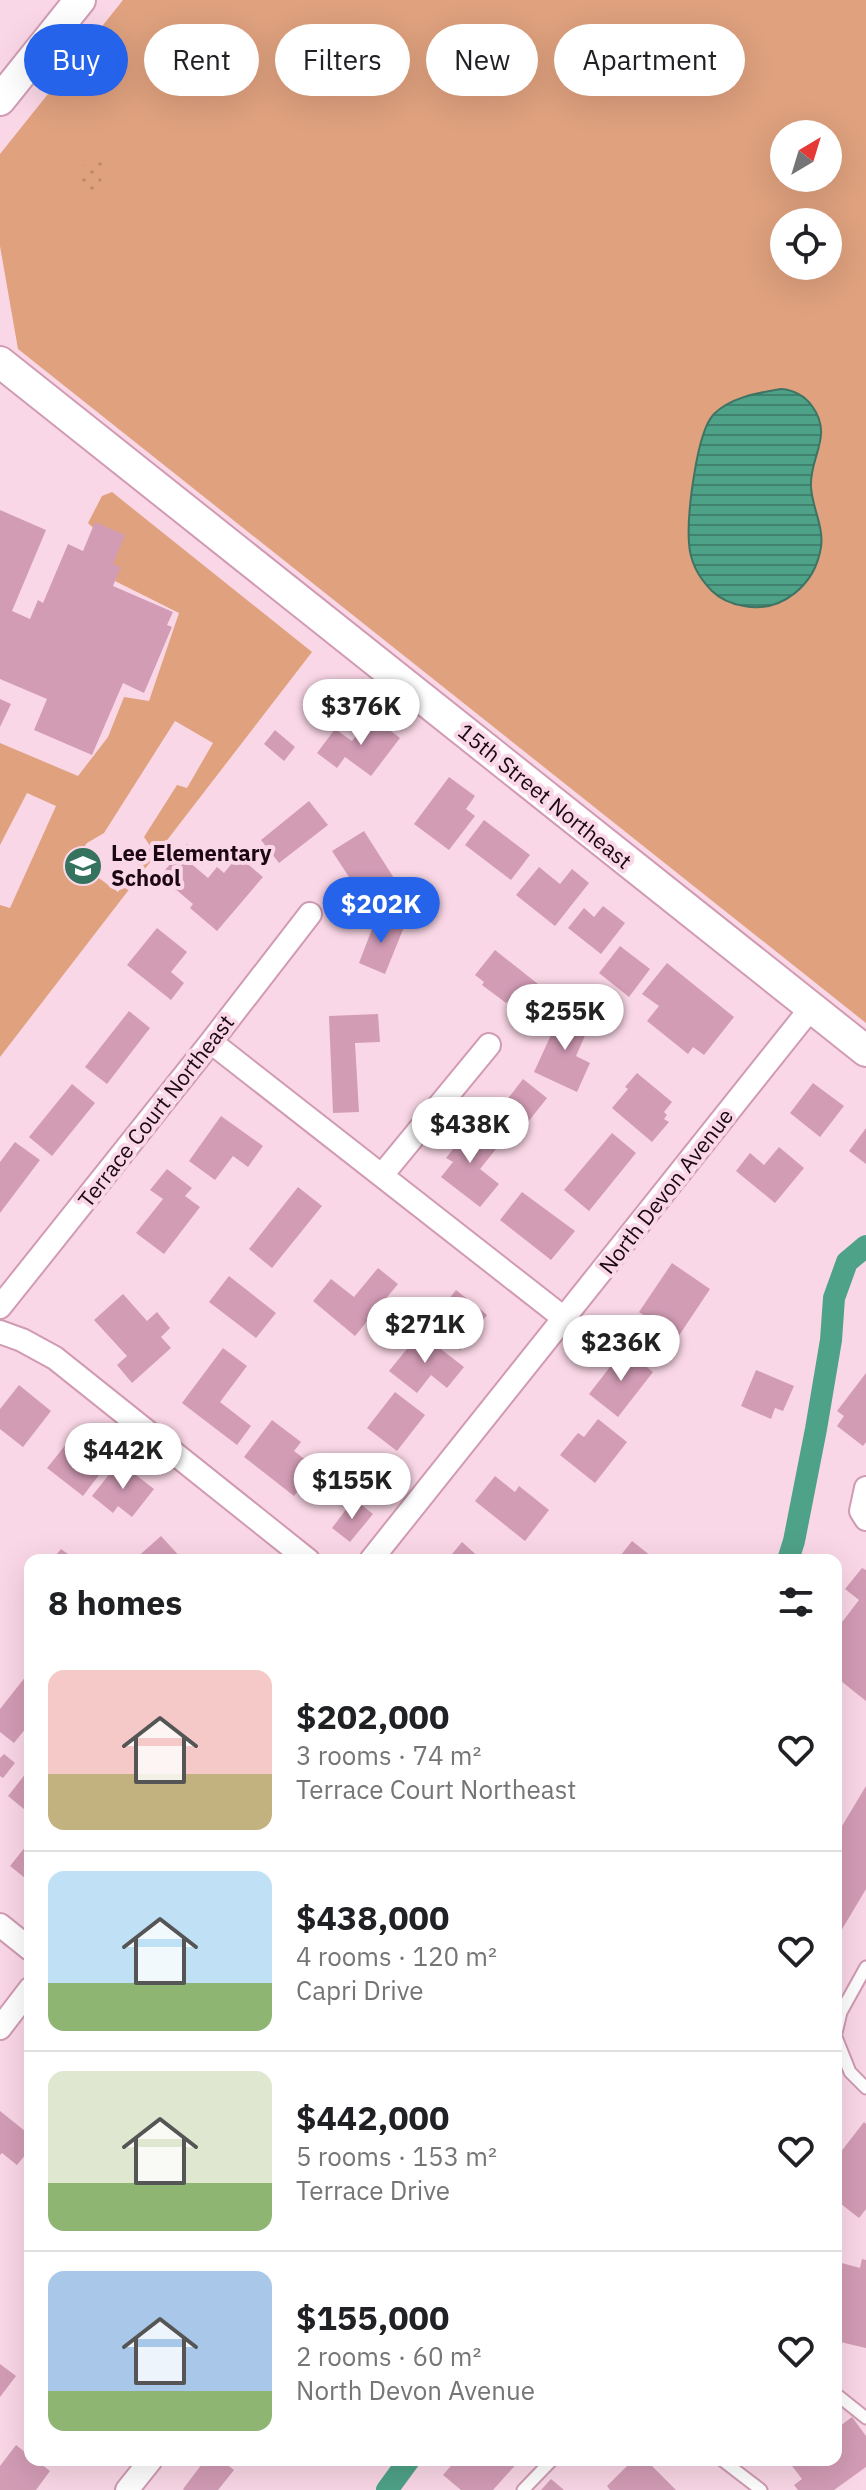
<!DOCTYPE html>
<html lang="en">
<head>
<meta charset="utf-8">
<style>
	:root { --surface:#fff; --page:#f2f2f2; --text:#202124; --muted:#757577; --line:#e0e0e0; --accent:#2563eb }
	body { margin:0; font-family:"IBM Plex Sans",sans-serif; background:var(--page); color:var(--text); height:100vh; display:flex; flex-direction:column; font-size:30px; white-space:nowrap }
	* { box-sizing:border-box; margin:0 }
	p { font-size:26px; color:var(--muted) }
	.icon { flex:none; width:44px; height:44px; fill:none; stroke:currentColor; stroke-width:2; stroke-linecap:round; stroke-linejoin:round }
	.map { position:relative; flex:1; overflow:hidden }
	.panel { position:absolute; left:24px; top:1554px; width:818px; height:912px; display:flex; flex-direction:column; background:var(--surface); border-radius:16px; box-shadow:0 8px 32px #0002 }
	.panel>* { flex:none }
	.guide { position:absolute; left:24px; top:24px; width:818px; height:72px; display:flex; gap:16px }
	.needle { width:52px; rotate:38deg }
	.controls { position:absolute; left:770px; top:120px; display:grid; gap:16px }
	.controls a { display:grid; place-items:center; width:72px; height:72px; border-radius:50%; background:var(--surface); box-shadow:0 8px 32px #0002; font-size:40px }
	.price { position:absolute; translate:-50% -68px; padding:0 18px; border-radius:28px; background:#fff; color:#222; font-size:26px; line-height:52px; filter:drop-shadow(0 2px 4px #0008) }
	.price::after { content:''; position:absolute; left:50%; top:48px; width:24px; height:18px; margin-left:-12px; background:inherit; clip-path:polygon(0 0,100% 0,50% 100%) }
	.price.active { background:var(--accent); color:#fff }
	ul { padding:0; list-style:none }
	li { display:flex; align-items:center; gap:24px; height:200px; padding:0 24px }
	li+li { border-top:2px solid var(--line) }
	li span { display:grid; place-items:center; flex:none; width:224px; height:160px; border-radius:16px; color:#555 }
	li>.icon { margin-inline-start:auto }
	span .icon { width:96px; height:96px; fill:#fffc; stroke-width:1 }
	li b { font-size:34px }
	h2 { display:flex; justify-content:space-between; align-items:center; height:96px; padding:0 24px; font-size:34px }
	.tag { padding:0 28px; border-radius:36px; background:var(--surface); box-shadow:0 8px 32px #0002; font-size:28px; line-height:72px }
	.tag.active { background:var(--accent); color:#fff }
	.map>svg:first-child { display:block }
	.grass { fill:#dfa17e; fill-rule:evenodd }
	.garden { fill:url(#garden-dots) }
	.water { fill:url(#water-rules); stroke:#3f7464; stroke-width:2 }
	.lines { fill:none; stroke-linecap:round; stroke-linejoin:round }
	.canal { stroke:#4ea287; stroke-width:22 }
	.building { fill:#d29cb5 }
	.lane-casing { stroke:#d09bb3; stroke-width:15 }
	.street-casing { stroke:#d09bb3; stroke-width:26 }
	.secondary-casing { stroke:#d09bb3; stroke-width:34 }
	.lane { stroke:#fff; stroke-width:11 }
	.street { stroke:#fff; stroke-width:22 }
	.secondary { stroke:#fff; stroke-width:30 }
	.labels { text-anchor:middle; stroke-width:8; stroke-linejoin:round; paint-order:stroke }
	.street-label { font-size:22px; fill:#1b0812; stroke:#fad7e6 }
	.poi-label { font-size:22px; font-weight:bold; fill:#1b0812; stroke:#fad7e6; text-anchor:start }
</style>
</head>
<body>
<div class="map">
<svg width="866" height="2490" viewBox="0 0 866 2490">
	<defs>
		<pattern id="garden-dots" width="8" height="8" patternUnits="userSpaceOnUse" patternTransform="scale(2)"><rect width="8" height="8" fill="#dfa17e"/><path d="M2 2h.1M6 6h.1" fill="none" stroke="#bf896c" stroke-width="1.8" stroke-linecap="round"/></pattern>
		<pattern id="water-rules" width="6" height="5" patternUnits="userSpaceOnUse" patternTransform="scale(2)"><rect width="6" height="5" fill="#4ea287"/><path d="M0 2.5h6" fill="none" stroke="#40826d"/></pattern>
	</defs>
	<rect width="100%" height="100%" fill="#fad7e6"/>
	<path class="grass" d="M 123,0 L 866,0 L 866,1023 L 18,349 L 0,246 L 0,154 ZM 784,134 L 828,134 L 828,178 L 784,178 ZM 784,222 L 828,222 L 828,266 L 784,266 Z
		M 112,492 L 312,652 L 0,1057 L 0,905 L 10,908 L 56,806 L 27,793 L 0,845 L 0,743 L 78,776 L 108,737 L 124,697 L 149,701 L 179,613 L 99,573 L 108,542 L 88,523 L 102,496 ZM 175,721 L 213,743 L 187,788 L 177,785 L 144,837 L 151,847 L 118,892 L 74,860 L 87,843 L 104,833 Z"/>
	<path class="garden" d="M 99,156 L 105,159 C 99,177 108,187 84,193 C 76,177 81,162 99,156 Z"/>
	<path class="water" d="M 781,389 C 794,390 804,395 812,406 C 834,436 809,457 811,487 C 812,507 824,527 821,547 C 815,585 782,613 744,606 C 732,604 721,600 712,591 C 699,578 690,562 689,543 C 687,517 696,432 714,414 C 731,397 758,393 781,389 Z"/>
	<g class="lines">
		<path class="canal" d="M 788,1560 L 794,1541 L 816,1429 L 831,1340 L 834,1298 L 847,1262 L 866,1246
			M 387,2490 L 409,2460"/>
	</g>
	<path class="building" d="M 0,510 L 46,530 L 12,611 L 30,619 L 38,600 L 43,603 L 68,544 L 83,551 L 95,522 L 125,535 L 113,564 L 121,567 L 113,586 L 173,612 L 167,625 L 172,627 L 144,693 L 123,683 L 92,755 L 34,730 L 47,699 L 0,679 Z
		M 0,699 L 11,704 L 0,727 Z
		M 371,716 L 400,738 L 371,776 L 345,757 L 337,768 L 317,753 L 335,729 L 352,741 Z
		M 275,730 L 295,747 L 284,761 L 264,744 Z
		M 449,777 L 475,796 L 466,809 L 475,816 L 449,850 L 414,824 Z
		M 309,801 L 328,825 L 279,863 L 261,840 Z
		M 484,820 L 530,855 L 511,880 L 465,845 Z
		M 364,831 L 399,886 L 368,906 L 332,851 Z
		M 187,844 L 196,852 L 188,861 L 208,878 L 217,867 L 224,873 L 238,856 L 263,877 L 217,931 L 190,908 L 193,904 L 160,876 Z
		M 539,867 L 560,884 L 572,869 L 589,883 L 555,926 L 516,895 Z
		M 603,906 L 625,923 L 601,954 L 568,928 L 584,908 L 594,917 Z
		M 377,916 L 404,927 L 385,974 L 359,963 Z
		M 157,928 L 187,952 L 171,972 L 184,983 L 171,1000 L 127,965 Z
		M 620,946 L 650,969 L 629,997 L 599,973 Z
		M 495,950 L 543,988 L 523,1013 L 508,1001 L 506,1003 L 482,985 L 484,982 L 475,975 Z
		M 667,963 L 734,1017 L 704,1055 L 693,1047 L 688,1054 L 647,1021 L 659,1006 L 642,994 Z
		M 563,1009 L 591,1022 L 576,1056 L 590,1063 L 577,1092 L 534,1072 Z
		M 129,1011 L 150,1028 L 107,1084 L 85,1067 Z
		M 378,1014 L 380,1042 L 355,1043 L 359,1112 L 333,1113 L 329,1016 Z
		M 637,1073 L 672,1102 L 664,1112 L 667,1115 L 664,1119 L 669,1122 L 652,1142 L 612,1108 L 628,1089 L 625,1087 Z
		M 523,1079 L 547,1098 L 509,1146 L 486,1127 Z
		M 813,1083 L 844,1106 L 820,1137 L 790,1113 Z
		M 72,1084 L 95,1103 L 52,1156 L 29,1137 Z
		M 221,1116 L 263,1146 L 248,1167 L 233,1156 L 215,1180 L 189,1161 Z
		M 461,1121 L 496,1149 L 480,1169 L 499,1184 L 480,1207 L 441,1177 L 453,1162 L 446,1158 L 457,1144 L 448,1138 Z
		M 866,1128 L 866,1164 L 849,1151 Z
		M 612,1133 L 636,1153 L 589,1211 L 564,1190 Z
		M 15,1142 L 40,1160 L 0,1213 L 0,1162 Z
		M 779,1147 L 804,1168 L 775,1203 L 736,1171 L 750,1153 L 764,1165 Z
		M 167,1169 L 192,1188 L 185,1196 L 200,1207 L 164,1254 L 136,1233 L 163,1199 L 150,1190 Z
		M 298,1187 L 322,1206 L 272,1268 L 249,1249 Z
		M 522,1192 L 575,1231 L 551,1260 L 500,1220 Z
		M 672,1263 L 710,1289 L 666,1355 L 648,1344 L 660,1326 L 639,1312 Z
		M 378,1268 L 398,1284 L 355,1336 L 313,1301 L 331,1279 L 354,1297 Z
		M 229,1276 L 276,1313 L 256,1338 L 209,1302 Z
		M 456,1290 L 487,1315 L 460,1350 L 436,1331 L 448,1317 L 440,1310 Z
		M 123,1294 L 147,1321 L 157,1312 L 170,1328 L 161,1337 L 171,1348 L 132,1383 L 117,1365 L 127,1356 L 94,1320 Z
		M 420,1333 L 464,1367 L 447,1388 L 431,1375 L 417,1393 L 389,1371 Z
		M 223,1348 L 247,1366 L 220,1402 L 251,1426 L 237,1445 L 182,1403 Z
		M 624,1349 L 653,1372 L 618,1417 L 589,1394 Z
		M 756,1370 L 794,1386 L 783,1411 L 775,1408 L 771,1419 L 741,1406 Z
		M 866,1373 L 866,1442 L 863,1446 L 837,1426 L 844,1416 L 837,1411 Z
		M 19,1385 L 51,1411 L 23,1447 L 0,1429 L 0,1409 Z
		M 395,1392 L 425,1415 L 397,1451 L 367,1428 Z
		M 598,1419 L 627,1442 L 595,1483 L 560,1455 L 578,1433 L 584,1437 Z
		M 272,1420 L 301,1442 L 294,1451 L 316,1468 L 294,1496 L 244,1457 Z
		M 80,1427 L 115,1454 L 83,1496 L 47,1468 Z
		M 343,1458 L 363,1474 L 339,1505 L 319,1489 Z
		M 119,1462 L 154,1489 L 132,1517 L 118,1506 L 113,1513 L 92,1496 Z
		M 495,1476 L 515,1492 L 519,1486 L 549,1510 L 525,1541 L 475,1501 Z
		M 354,1499 L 373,1514 L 350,1542 L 332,1528 Z
		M 161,1536 L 183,1560 L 134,1560 Z
		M 632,1541 L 656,1560 L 617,1560 Z
		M 462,1542 L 482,1560 L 447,1560 Z
		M 61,1549 L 76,1560 L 52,1560 Z
		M 862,1568 L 866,1570 L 866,1701 L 836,1677 L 836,1630 L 859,1600 L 845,1589 Z
		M 30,1671 L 30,1723 L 14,1743 L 0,1732 L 0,1709 Z
		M 4,1754 L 15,1763 L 3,1778 L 0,1776 L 0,1758 Z
		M 30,1768 L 30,1814 L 8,1796 Z
		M 866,1786 L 866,1889 L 841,1931 L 836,1927 L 836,1836 Z
		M 30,1841 L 30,1882 L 10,1866 Z
		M 0,2111 L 30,2135 L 30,2149 L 17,2165 L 2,2153 L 0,2155 Z
		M 864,2122 L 866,2124 L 866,2209 L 859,2218 L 836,2200 L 836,2158 Z
		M 862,2259 L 866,2260 L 866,2348 L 836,2341 L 836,2270 L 838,2262 L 860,2268 Z
		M 0,2364 L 16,2376 L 0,2397 Z
		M 852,2417 L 866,2436 L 866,2467 L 834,2490 L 798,2490 L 794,2485 L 802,2479 L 789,2462 L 792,2460 L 836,2460 L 836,2429 Z
		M 16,2445 L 30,2456 L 30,2460 L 36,2460 L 50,2471 L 36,2490 L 0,2490 L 0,2466 Z
		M 205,2460 L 221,2460 L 234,2470 L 218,2490 L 184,2490 L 183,2489 Z
		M 465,2460 L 520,2460 L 493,2490 L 461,2490 L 443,2475 L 455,2461 L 460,2466 Z
		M 633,2460 L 646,2460 L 676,2490 L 610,2490 L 607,2486 Z
		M 551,2479 L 564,2490 L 541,2490 Z"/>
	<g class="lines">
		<g class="lane-casing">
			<path id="lane" d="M 836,2033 L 841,2012 L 866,1967
				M 836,2037 L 850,2072 L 866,2088
				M 836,2394 L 866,2418
				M 722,2460 L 761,2490
				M 523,2490 L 552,2460"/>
		</g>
		<g class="street-casing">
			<path id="street" d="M 211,1042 L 565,1319
				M 382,1175 L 489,1045
				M 0,1307 L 211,1042 L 310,914
				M 0,1332 L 22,1340 L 55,1358 L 308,1560
				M 866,1488 L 861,1511 L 866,1519
				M 371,1560 L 811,1008
				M 0,1925 L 30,1949
				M 0,2028 L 30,1989
				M 127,2490 L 151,2460"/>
		</g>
		<g class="secondary-casing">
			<path id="secondary" d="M 0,100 L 80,0
				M 0,362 L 866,1051"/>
		</g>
		<use href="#lane" class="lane"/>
		<use href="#street" class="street"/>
		<use href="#secondary" class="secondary"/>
	</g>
	<defs>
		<g id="school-disc" transform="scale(2)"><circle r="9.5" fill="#35735f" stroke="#fad7e6"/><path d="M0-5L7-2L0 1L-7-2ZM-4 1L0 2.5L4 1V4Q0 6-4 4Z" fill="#fff"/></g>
	</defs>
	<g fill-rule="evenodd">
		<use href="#school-disc" x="83" y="866"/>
	</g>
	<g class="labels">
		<g class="street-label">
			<text transform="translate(545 796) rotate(39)" y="8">15th Street Northeast</text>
			<text transform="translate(156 1111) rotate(-52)" y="8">Terrace Court Northeast</text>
			<text transform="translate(666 1191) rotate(-52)" y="8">North Devon Avenue</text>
		</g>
		<g class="poi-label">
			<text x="111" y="861">Lee Elementary<tspan x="111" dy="25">School</tspan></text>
		</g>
	</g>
</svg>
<div class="controls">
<a><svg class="needle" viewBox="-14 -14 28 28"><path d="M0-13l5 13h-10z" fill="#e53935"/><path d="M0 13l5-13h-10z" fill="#757577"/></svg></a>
<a><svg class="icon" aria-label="locate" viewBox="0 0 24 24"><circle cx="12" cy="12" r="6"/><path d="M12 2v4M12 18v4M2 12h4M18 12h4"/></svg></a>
</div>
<b class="price" style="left:361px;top:747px">$376K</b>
<b class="price active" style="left:381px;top:945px">$202K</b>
<b class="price" style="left:565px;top:1052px">$255K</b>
<b class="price" style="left:470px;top:1165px">$438K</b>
<b class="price" style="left:425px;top:1365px">$271K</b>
<b class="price" style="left:621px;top:1383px">$236K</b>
<b class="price" style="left:123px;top:1491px">$442K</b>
<b class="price" style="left:352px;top:1521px">$155K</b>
<div class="guide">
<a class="tag active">Buy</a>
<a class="tag">Rent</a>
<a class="tag">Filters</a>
<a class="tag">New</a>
<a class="tag">Apartment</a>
</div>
<section class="panel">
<h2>8 homes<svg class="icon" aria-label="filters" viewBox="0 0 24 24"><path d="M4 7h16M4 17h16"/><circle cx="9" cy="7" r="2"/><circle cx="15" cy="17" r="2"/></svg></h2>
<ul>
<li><span style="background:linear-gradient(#f6c9c9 65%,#c2b280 0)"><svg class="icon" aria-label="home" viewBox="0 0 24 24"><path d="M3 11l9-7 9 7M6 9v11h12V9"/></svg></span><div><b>$202,000</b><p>3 rooms · 74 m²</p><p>Terrace Court Northeast</p></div><svg class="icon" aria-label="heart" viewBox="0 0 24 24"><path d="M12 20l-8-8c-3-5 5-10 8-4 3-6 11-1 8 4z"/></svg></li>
<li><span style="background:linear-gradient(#bfe0f5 70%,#8fb573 0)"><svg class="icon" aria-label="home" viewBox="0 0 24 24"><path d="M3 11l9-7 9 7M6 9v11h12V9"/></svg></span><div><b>$438,000</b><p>4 rooms · 120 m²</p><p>Capri Drive</p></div><svg class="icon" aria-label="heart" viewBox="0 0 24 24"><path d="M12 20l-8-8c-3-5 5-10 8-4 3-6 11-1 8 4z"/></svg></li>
<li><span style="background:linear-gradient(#dfe7d0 70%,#8fb573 0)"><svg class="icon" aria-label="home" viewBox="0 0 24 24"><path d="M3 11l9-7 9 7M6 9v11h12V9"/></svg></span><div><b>$442,000</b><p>5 rooms · 153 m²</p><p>Terrace Drive</p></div><svg class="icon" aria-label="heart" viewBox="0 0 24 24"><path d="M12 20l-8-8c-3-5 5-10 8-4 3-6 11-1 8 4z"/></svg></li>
<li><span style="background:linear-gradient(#a9c7e8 75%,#8fb573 0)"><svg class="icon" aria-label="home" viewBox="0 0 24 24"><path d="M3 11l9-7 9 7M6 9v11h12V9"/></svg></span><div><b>$155,000</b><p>2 rooms · 60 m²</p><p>North Devon Avenue</p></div><svg class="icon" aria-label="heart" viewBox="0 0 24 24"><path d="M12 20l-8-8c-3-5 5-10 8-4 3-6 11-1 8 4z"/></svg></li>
</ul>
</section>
</div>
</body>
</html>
